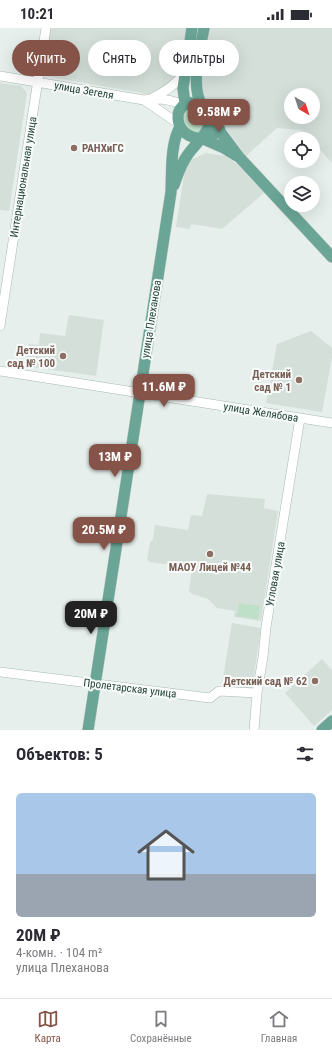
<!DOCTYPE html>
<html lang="ru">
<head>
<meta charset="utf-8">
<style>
	:root { --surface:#fff; --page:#f7f7f7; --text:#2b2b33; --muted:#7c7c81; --line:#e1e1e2; --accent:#855347 }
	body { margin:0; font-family:"Roboto Condensed",sans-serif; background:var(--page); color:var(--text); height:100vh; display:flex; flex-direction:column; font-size:15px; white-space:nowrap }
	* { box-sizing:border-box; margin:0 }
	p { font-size:13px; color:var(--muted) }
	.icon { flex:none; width:22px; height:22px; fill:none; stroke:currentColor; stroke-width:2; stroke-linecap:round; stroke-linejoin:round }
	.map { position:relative; height:702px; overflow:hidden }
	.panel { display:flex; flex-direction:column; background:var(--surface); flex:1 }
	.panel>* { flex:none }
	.banner { position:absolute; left:12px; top:12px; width:308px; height:36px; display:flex; gap:8px }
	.needle { width:26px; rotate:141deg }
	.controls { position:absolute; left:284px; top:60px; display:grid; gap:8px }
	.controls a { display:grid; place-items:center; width:36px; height:36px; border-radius:50%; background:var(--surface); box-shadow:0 4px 16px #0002; font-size:20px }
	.price { position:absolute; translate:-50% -34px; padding:0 9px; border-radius:8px; background:var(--accent); color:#fff; font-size:13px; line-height:26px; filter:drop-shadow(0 1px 2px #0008) }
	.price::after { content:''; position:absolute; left:50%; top:24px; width:12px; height:9px; margin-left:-6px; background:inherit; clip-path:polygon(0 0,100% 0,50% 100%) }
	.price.selected { background:#222; color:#fff }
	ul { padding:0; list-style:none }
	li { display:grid; align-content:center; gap:8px; height:212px; padding:0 16px }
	li span { display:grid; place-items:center; height:124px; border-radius:6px; color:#555 }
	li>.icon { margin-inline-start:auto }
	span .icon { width:72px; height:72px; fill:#fffc; stroke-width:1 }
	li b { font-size:17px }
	h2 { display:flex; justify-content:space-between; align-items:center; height:48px; padding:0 16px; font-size:17px }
	.pill { padding:0 14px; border-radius:18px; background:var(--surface); box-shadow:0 4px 16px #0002; font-size:14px; line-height:36px }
	.pill.selected { background:var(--accent); color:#fff }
	.status { display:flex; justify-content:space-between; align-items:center; height:28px; padding:0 20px; background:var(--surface); direction:ltr }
	.status svg { height:11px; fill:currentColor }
	.tab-bar { display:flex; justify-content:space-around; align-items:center; height:56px; border-top:1px solid var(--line); background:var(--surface); font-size:11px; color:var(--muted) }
	.tab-bar a { display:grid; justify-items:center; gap:2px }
	.tab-bar .selected { color:var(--accent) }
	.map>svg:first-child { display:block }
	.built { fill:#d4dfda; fill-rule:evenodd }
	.green { fill:#bfe0c8 }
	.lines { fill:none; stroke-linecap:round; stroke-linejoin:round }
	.minor-casing { stroke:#a8b8b2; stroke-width:10 }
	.major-casing { stroke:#c2cac8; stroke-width:12 }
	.minor { stroke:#fff; stroke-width:9 }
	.major { stroke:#6aa596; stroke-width:11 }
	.education-dot { fill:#8d6e63; stroke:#f7fbf9; stroke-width:1.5 }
	.labels { text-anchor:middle; stroke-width:4; stroke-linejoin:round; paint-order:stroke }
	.street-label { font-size:11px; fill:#24423a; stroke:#f7fbf9 }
	.education-label { font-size:11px; font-weight:bold; fill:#785e54; stroke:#f7fbf9; text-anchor:end }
</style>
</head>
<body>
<div class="status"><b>10:21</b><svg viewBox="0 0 49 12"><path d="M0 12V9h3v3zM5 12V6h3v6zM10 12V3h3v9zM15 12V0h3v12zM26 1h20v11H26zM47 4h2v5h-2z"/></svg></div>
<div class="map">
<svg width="332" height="702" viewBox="0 0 332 702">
	<rect width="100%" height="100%" fill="#e6efeb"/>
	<path class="built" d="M 47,0 L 187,0 L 179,48 L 153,67 L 44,48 L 40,43 Z
		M 207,0 L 332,0 L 332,135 L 313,114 L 313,111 L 310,111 L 302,102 L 277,100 L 246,128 L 200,64 L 199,53 ZM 291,67 L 313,67 L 313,89 L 291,89 Z
		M 0,55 L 21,58 L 27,65 L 9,183 L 0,182 Z
		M 206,125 L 226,128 L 239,138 L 264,165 L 222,201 L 191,196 L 190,201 L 176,199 L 185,141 L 190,132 Z
		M 69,287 L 104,292 L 96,348 L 25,338 L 29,316 L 39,317 L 40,305 L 65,308 Z
		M 311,303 L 332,320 L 332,329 L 322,384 L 266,375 L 277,316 Z
		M 207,466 L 265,471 L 264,480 L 278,483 L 261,593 L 234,589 L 235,583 L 217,580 L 208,571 L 192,566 L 189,563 L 192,540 L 150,534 L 150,533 L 147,532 L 150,514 L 152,513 L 153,511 L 155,497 L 188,502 L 191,487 L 202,488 Z
		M 232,595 L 261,600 L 252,661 L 222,656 Z
		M 322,631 L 332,642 L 332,682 L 314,698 L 285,665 Z"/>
	<path class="green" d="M 189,80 C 190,80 194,80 196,80 C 207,84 206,99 197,105 C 194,104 190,103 188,101 C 182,95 182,85 189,80 Z
		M 239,575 L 260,578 L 258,591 L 237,588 Z"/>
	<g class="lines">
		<g class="minor-casing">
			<path id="minor" d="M 0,48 L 144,72 C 157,70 172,72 183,77
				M 151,71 C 165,63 175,58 185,44
				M 144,72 L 179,96
				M 0,298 L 46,0
				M 0,343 L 332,395
				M 0,644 L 210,670 L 219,663 L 257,665
				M 254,702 L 257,665 L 263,629 L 266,599 L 300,390"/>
		</g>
		<g class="major-casing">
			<path id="major" d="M 185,76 L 183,60 L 192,0
				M 202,77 C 190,58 200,22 204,0
				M 216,98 L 239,129 L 332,229
				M 201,110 L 224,120 L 237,128
				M 174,157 C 177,148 180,139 185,131 C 192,117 217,101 208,84 C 206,81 202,77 199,76 C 184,71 175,82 179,96 C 180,99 182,102 184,104 C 196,114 209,111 220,102
				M 88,702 L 171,164 C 172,145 170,116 180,99
				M 322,702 L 332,693"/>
		</g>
		<use href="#minor" class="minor"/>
		<use href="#major" class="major"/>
	</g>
	<g class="education-dot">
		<circle cx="74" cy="120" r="4"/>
		<circle cx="63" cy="328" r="4"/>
		<circle cx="299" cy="352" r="4"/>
		<circle cx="210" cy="526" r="4"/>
		<circle cx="315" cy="653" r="4"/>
	</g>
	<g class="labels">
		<g class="street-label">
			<text transform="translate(84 62) rotate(10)" y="4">улица Зегеля</text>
			<text transform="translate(23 149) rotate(-81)" y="4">Интернациональная улица</text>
			<text transform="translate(151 291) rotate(-81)" y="4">улица Плеханова</text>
			<text transform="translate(261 384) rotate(9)" y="4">улица Желябова</text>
			<text transform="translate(275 546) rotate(-80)" y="4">Угловая улица</text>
			<text transform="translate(130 660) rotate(7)" y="4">Пролетарская улица</text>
		</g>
		<g class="education-label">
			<text x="82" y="124" text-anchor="start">РАНХиГС</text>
			<text x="55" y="326">Детский<tspan x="55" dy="13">сад № 100</tspan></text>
			<text x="291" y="350">Детский<tspan x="291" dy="13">сад № 1</tspan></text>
			<text x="210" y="543" text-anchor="middle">МАОУ Лицей №44</text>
			<text x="307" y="657">Детский сад № 62</text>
		</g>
	</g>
</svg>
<div class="controls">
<a><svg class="needle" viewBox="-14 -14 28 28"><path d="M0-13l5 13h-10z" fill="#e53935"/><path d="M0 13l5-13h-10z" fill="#7c7c81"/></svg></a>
<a><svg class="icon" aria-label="locate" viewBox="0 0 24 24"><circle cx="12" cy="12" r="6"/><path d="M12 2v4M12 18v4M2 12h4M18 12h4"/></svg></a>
<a><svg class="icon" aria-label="layers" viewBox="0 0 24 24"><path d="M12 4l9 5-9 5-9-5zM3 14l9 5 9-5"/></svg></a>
</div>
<b class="price" style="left:219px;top:105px">9.58M ₽</b>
<b class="price" style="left:164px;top:380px">11.6M ₽</b>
<b class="price" style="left:115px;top:450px">13M ₽</b>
<b class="price" style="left:104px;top:523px">20.5M ₽</b>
<b class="price selected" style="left:91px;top:607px">20M ₽</b>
<div class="banner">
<a class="pill selected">Купить</a>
<a class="pill">Снять</a>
<a class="pill">Фильтры</a>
</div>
</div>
<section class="panel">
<h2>Объектов: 5<svg class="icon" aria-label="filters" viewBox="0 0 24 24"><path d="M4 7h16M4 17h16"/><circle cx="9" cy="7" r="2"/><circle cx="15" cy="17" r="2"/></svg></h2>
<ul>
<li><span style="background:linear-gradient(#a9c7e8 65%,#9aa5b1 0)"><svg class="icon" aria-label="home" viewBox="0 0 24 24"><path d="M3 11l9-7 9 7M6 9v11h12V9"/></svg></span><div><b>20M ₽</b><p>4-комн. · 104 m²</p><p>улица Плеханова</p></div></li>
</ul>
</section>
<nav class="tab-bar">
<a class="selected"><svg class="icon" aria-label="map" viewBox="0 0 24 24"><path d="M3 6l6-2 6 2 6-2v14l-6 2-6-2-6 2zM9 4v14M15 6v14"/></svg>Карта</a>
<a><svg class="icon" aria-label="saved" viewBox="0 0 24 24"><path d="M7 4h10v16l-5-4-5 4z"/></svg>Сохранённые</a>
<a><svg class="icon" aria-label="home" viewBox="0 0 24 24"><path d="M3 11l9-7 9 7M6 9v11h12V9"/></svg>Главная</a>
</nav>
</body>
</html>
